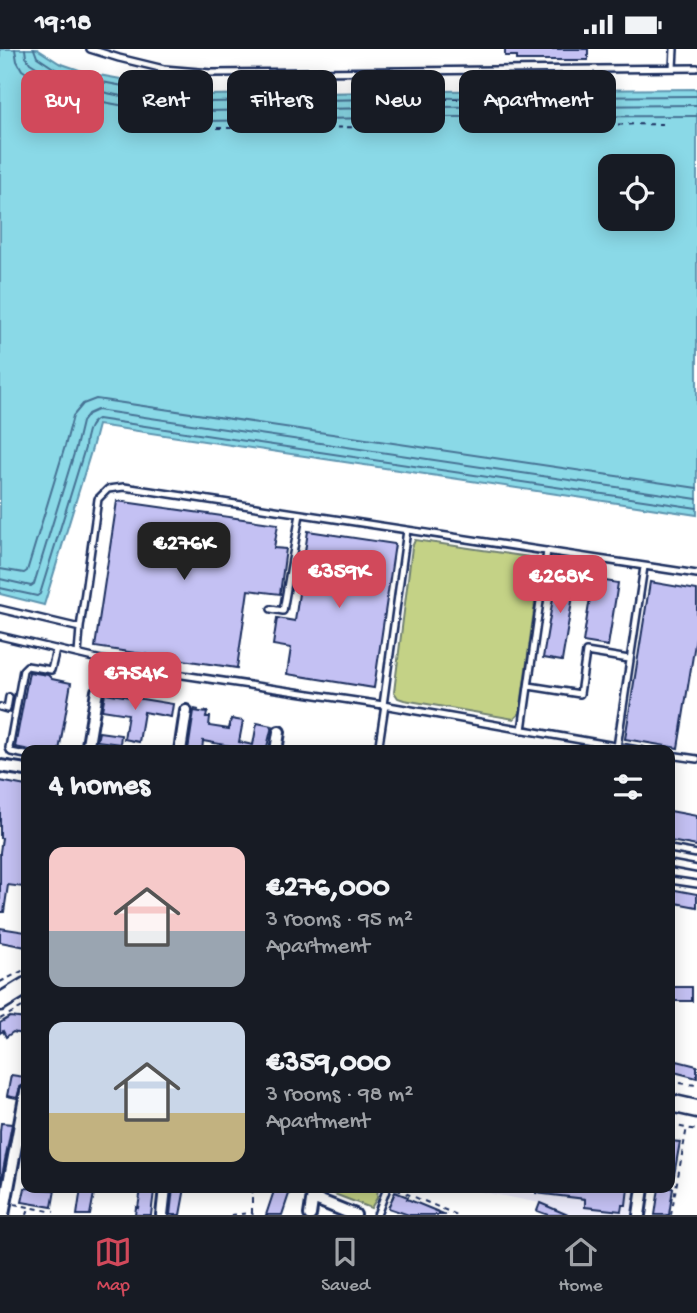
<!DOCTYPE html>
<html lang="en">
<head>
<meta charset="utf-8">
<style>
	:root { --surface:#171b24; --page:#20242c; --text:#f1f3f6; --muted:#9ea1a6; --line:#363941; --accent:#d1495b }
	body { margin:0; font-family:"Gochi Hand",sans-serif; background:var(--page); color:var(--text); height:100vh; display:flex; flex-direction:column; font-size:26px; white-space:nowrap }
	* { box-sizing:border-box; margin:0 }
	p { font-size:23px; color:var(--muted) }
	.icon { flex:none; width:38px; height:38px; fill:none; stroke:currentColor; stroke-width:2; stroke-linecap:round; stroke-linejoin:round }
	.map { position:relative; flex:1; overflow:hidden }
	.panel { position:absolute; left:21px; top:696px; width:654px; height:448px; display:flex; flex-direction:column; background:var(--surface); border-radius:14px; box-shadow:0 4px 18px #0003 }
	.panel>* { flex:none }
	.top-card { position:absolute; left:21px; top:21px; width:656px; height:63px; display:flex; gap:14px }
	.controls { position:absolute; left:598px; top:105px; display:grid; gap:14px }
	.controls a { display:grid; place-items:center; width:77px; height:77px; border-radius:14px; background:var(--surface); box-shadow:0 4px 18px #0003; font-size:35px }
	.price { position:absolute; translate:-50% -60px; padding:0 16px; border-radius:14px; background:var(--accent); color:#fff; font-size:23px; line-height:46px; filter:drop-shadow(0 2px 4px #0008) }
	.price::after { content:''; position:absolute; left:50%; top:42px; width:21px; height:16px; margin-left:-10px; background:inherit; clip-path:polygon(0 0,100% 0,50% 100%) }
	.price.current { background:#222; color:#fff }
	ul { padding:0; list-style:none }
	li { display:flex; align-items:center; gap:21px; height:175px; padding:0 28px }
	li span { display:grid; place-items:center; flex:none; width:196px; height:140px; border-radius:14px; color:#555 }
	li>.icon { margin-inline-start:auto }
	span .icon { width:84px; height:84px; fill:#fffc; stroke-width:1 }
	li b { font-size:30px }
	h2 { display:flex; justify-content:space-between; align-items:center; height:84px; padding:0 28px; font-size:30px }
	.pill { padding:0 24px; border-radius:14px; background:var(--surface); box-shadow:0 4px 18px #0003; font-size:24px; line-height:63px }
	.pill.current { background:var(--accent); color:#fff }
	.status { display:flex; justify-content:space-between; align-items:center; height:49px; padding:0 35px; background:var(--surface); direction:ltr }
	.status svg { height:19px; fill:currentColor }
	.tabs { display:flex; justify-content:space-around; align-items:center; height:98px; border-top:2px solid var(--line); background:var(--surface); font-size:19px; color:var(--muted) }
	.tabs a { display:grid; justify-items:center; gap:4px }
	.tabs .current { color:var(--accent) }
	.map>svg:first-child { display:block }
	.built { fill:#edecfb }
	.green { fill:#c4d286; stroke:#708072; stroke-width:2 }
	.water { fill:#8ad9e7; stroke:#5e95b0; stroke-width:2; fill-rule:evenodd }
	.lines { fill:none; stroke-linecap:round; stroke-linejoin:round }
	.shore { stroke:#477395; stroke-width:2 }
	.building { fill:#c4c1f3; stroke:#1b2f5e; stroke-width:2 }
	.lane-casing { stroke:#1b2f5e; stroke-width:10 }
	.street-casing { stroke:#1b2f5e; stroke-width:16 }
	.secondary-casing { stroke:#1b2f5e; stroke-width:21 }
	.path { stroke:#1b2f5e; stroke-width:2; stroke-dasharray:5 5; stroke-linecap:butt }
	.lane { stroke:#fff; stroke-width:5 }
	.street { stroke:#fff; stroke-width:10 }
	.secondary { stroke:#fff; stroke-width:16 }
</style>
</head>
<body>
<div class="status"><b>19:18</b><svg viewBox="0 0 49 12"><path d="M0 12V9h3v3zM5 12V6h3v6zM10 12V3h3v9zM15 12V0h3v12zM26 1h20v11H26zM47 4h2v5h-2z"/></svg></div>
<div class="map">
<svg width="697" height="1166" viewBox="0 0 697 1166">
	<rect width="100%" height="100%" fill="#fff"/>
	<filter id="ink" filterUnits="userSpaceOnUse"><feTurbulence type="fractalNoise" baseFrequency=".0143" numOctaves="2"/><feDisplacementMap in="SourceGraphic" scale="14" xChannelSelector="R" yChannelSelector="G"/><feConvolveMatrix kernelMatrix="1 2 1 2 8 2 1 2 1" color-interpolation-filters="sRGB"/></filter>
	<g filter="url(#ink)">
		<path class="built" d="M 472,1139 L 636,1139 L 633,1166 L 569,1166 L 540,1154 L 472,1141 Z"/>
		<path class="green" d="M 415,491 L 536,509 L 540,518 L 520,664 L 514,670 L 404,651 L 398,649 L 394,643 L 412,498 Z
			M 329,1139 L 378,1139 L 377,1149 L 371,1159 L 329,1143 Z"/>
		<path class="water" d="M 0,0 L 37,0 L 59,14 L 88,24 L 208,46 L 436,42 L 697,40 L 697,466 L 98,376 L 92,399 L 44,556 L 0,545 ZM 611,117 L 663,117 L 663,170 L 611,170 Z"/>
		<g class="lines">
			<path class="shore" d="M 15,0 L 17,12 L 22,21 L 50,39 L 82,49 L 205,72 L 436,68 L 697,67
				M 25,0 L 26,8 L 30,14 L 54,29 L 84,39 L 121,47 L 206,62 L 436,58 L 697,56
				M 34,0 L 37,8 L 55,20 L 86,30 L 208,53 L 436,49 L 697,47
				M 0,520 L 24,524 L 27,522 L 65,397 L 73,367 L 83,355 L 96,350 L 697,439
				M 0,530 L 31,537 L 34,535 L 76,398 L 82,373 L 88,365 L 97,361 L 697,450
				M 0,539 L 37,547 L 40,545 L 85,399 C 85,389 88,374 98,370 L 697,459"/>
		</g>
		<path class="building" d="M 505,0 L 588,0 L 588,11 L 517,11 L 517,7 L 505,7 Z
			M 117,452 L 278,475 L 274,499 L 286,500 L 280,545 L 248,541 L 237,619 L 95,598 Z
			M 308,482 L 395,495 L 374,639 L 287,625 L 291,599 L 273,596 L 277,569 L 295,572 Z
			M 558,519 L 577,523 L 562,612 L 543,609 Z
			M 593,530 L 618,534 L 608,597 L 583,593 Z
			M 650,533 L 697,541 L 697,582 L 678,699 L 625,690 Z
			M 29,623 L 48,626 L 52,630 L 71,634 L 59,702 L 35,702 L 15,698 Z
			M 105,644 L 173,655 L 171,668 L 144,663 L 139,693 L 124,690 L 128,665 L 102,661 Z
			M 194,662 L 207,664 L 206,668 L 210,668 L 209,677 L 229,680 L 231,670 L 243,672 L 239,693 L 253,696 L 257,674 L 272,677 L 266,702 L 231,702 L 231,697 L 203,692 L 202,702 L 188,701 Z
			M 99,683 L 121,686 L 120,695 L 97,692 Z
			M 0,732 L 26,737 L 26,818 L 23,838 L 8,836 L 4,863 L 0,863 L 0,803 L 2,789 L 0,789 Z
			M 670,762 L 697,767 L 697,797 L 670,792 Z
			M 670,840 L 697,845 L 697,858 L 670,853 Z
			M 0,879 L 26,883 L 26,898 L 0,893 Z
			M 670,938 L 692,938 L 692,952 L 670,952 Z
			M 10,968 L 26,970 L 26,986 L 13,983 L 6,988 L 3,982 L 0,984 L 0,974 Z
			M 677,1012 L 697,1017 L 697,1029 L 674,1023 Z
			M 11,1026 L 25,1028 L 23,1036 L 20,1038 L 17,1049 L 7,1047 Z
			M 1,1074 L 12,1075 L 0,1137 L 0,1082 Z
			M 670,1092 L 680,1093 L 674,1126 L 670,1125 Z
			M 25,1139 L 55,1141 L 52,1158 L 22,1153 Z
			M 81,1139 L 95,1139 L 90,1166 L 77,1166 Z
			M 173,1139 L 185,1139 L 180,1166 L 170,1166 Z
			M 275,1139 L 291,1139 L 282,1166 L 266,1166 Z
			M 536,1139 L 628,1139 L 626,1156 L 622,1156 L 621,1162 L 585,1158 L 585,1150 L 536,1144 Z
			M 659,1139 L 673,1139 L 669,1166 L 655,1166 Z
			M 141,1140 L 154,1142 L 151,1166 L 135,1166 L 136,1158 L 138,1159 Z
			M 395,1143 L 408,1148 L 407,1150 L 446,1166 L 409,1166 L 388,1159 Z
			M 540,1154 L 568,1166 L 548,1166 L 537,1162 Z"/>
		<g class="lines">
			<g class="lane-casing">
				<path id="lane" d="M 90,0 L 119,9 L 164,20 L 211,24 L 697,19
					M 673,19 L 674,0
					M 0,560 L 80,579
					M 271,560 L 283,562 L 300,465
					M 0,587 L 102,611 L 176,625 L 383,656 L 643,702
					M 78,605 L 80,579 L 98,450 L 108,440 L 124,438 L 697,525
					M 529,637 L 580,645 L 586,603 L 629,610
					M 97,642 L 102,611
					M 383,656 L 407,481
					M 0,658 L 7,660 L 9,648
					M 522,681 L 547,502
					M 617,698 L 644,518
					M 378,702 L 385,656
					M 26,706 L 11,703 L 9,699 L 23,621 L 27,617 L 51,621 L 56,601
					M 670,706 L 697,710
					M 670,800 L 697,805
					M 670,815 L 697,820
					M 670,831 L 697,835
					M 377,1166 L 387,1139"/>
			</g>
			<g class="street-casing">
				<path id="street" d="M 87,702 L 97,642
					M 180,702 L 186,662
					M 276,702 L 279,683
					M 0,717 L 26,721
					M 313,1149 L 355,1166
					M 3,1166 L 26,1043
					M 162,1166 L 165,1139
					M 310,1166 L 314,1139
					M 639,1166 L 643,1139"/>
			</g>
			<g class="secondary-casing">
				<path id="secondary" d="M 0,953 L 26,937
					M 670,1054 L 697,1060"/>
			</g>
			<path class="path" d="M 568,31 L 569,75
				M 436,33 L 436,50
				M 317,34 L 318,78
				M 423,50 L 462,50
				M 468,77 L 669,75
				M 217,79 L 418,78
				M 194,660 L 212,664
				M 0,933 L 26,920
				M 0,970 L 26,956
				M 670,1033 L 697,1036
				M 670,1076 L 697,1081
				M 392,1150 L 395,1142 L 398,1141 L 457,1166
				M 14,1155 L 54,1163
				M 252,1164 L 252,1146 L 253,1139
				M 27,1166 L 29,1159
				M 231,1166 L 252,1164 L 253,1166
				M 671,1166 L 687,1078"/>
			<use href="#lane" class="lane"/>
			<use href="#street" class="street"/>
			<use href="#secondary" class="secondary"/>
		</g>
	</g>
</svg>
<div class="controls">
<a><svg class="icon" aria-label="locate" viewBox="0 0 24 24"><circle cx="12" cy="12" r="6"/><path d="M12 2v4M12 18v4M2 12h4M18 12h4"/></svg></a>
</div>
<b class="price current" style="left:184px;top:533px">€276K</b>
<b class="price" style="left:339px;top:561px">€359K</b>
<b class="price" style="left:560px;top:566px">€268K</b>
<b class="price" style="left:135px;top:663px">€754K</b>
<div class="top-card">
<a class="pill current">Buy</a>
<a class="pill">Rent</a>
<a class="pill">Filters</a>
<a class="pill">New</a>
<a class="pill">Apartment</a>
</div>
<section class="panel">
<h2>4 homes<svg class="icon" aria-label="filters" viewBox="0 0 24 24"><path d="M4 7h16M4 17h16"/><circle cx="9" cy="7" r="2"/><circle cx="15" cy="17" r="2"/></svg></h2>
<ul>
<li><span style="background:linear-gradient(#f6c9c9 60%,#9aa5b1 0)"><svg class="icon" aria-label="home" viewBox="0 0 24 24"><path d="M3 11l9-7 9 7M6 9v11h12V9"/></svg></span><div><b>€276,000</b><p>3 rooms · 95 m²</p><p>Apartment</p></div></li>
<li><span style="background:linear-gradient(#c9d6e8 65%,#c2b280 0)"><svg class="icon" aria-label="home" viewBox="0 0 24 24"><path d="M3 11l9-7 9 7M6 9v11h12V9"/></svg></span><div><b>€359,000</b><p>3 rooms · 98 m²</p><p>Apartment</p></div></li>
</ul>
</section>
</div>
<nav class="tabs">
<a class="current"><svg class="icon" aria-label="map" viewBox="0 0 24 24"><path d="M3 6l6-2 6 2 6-2v14l-6 2-6-2-6 2zM9 4v14M15 6v14"/></svg>Map</a>
<a><svg class="icon" aria-label="saved" viewBox="0 0 24 24"><path d="M7 4h10v16l-5-4-5 4z"/></svg>Saved</a>
<a><svg class="icon" aria-label="home" viewBox="0 0 24 24"><path d="M3 11l9-7 9 7M6 9v11h12V9"/></svg>Home</a>
</nav>
</body>
</html>
